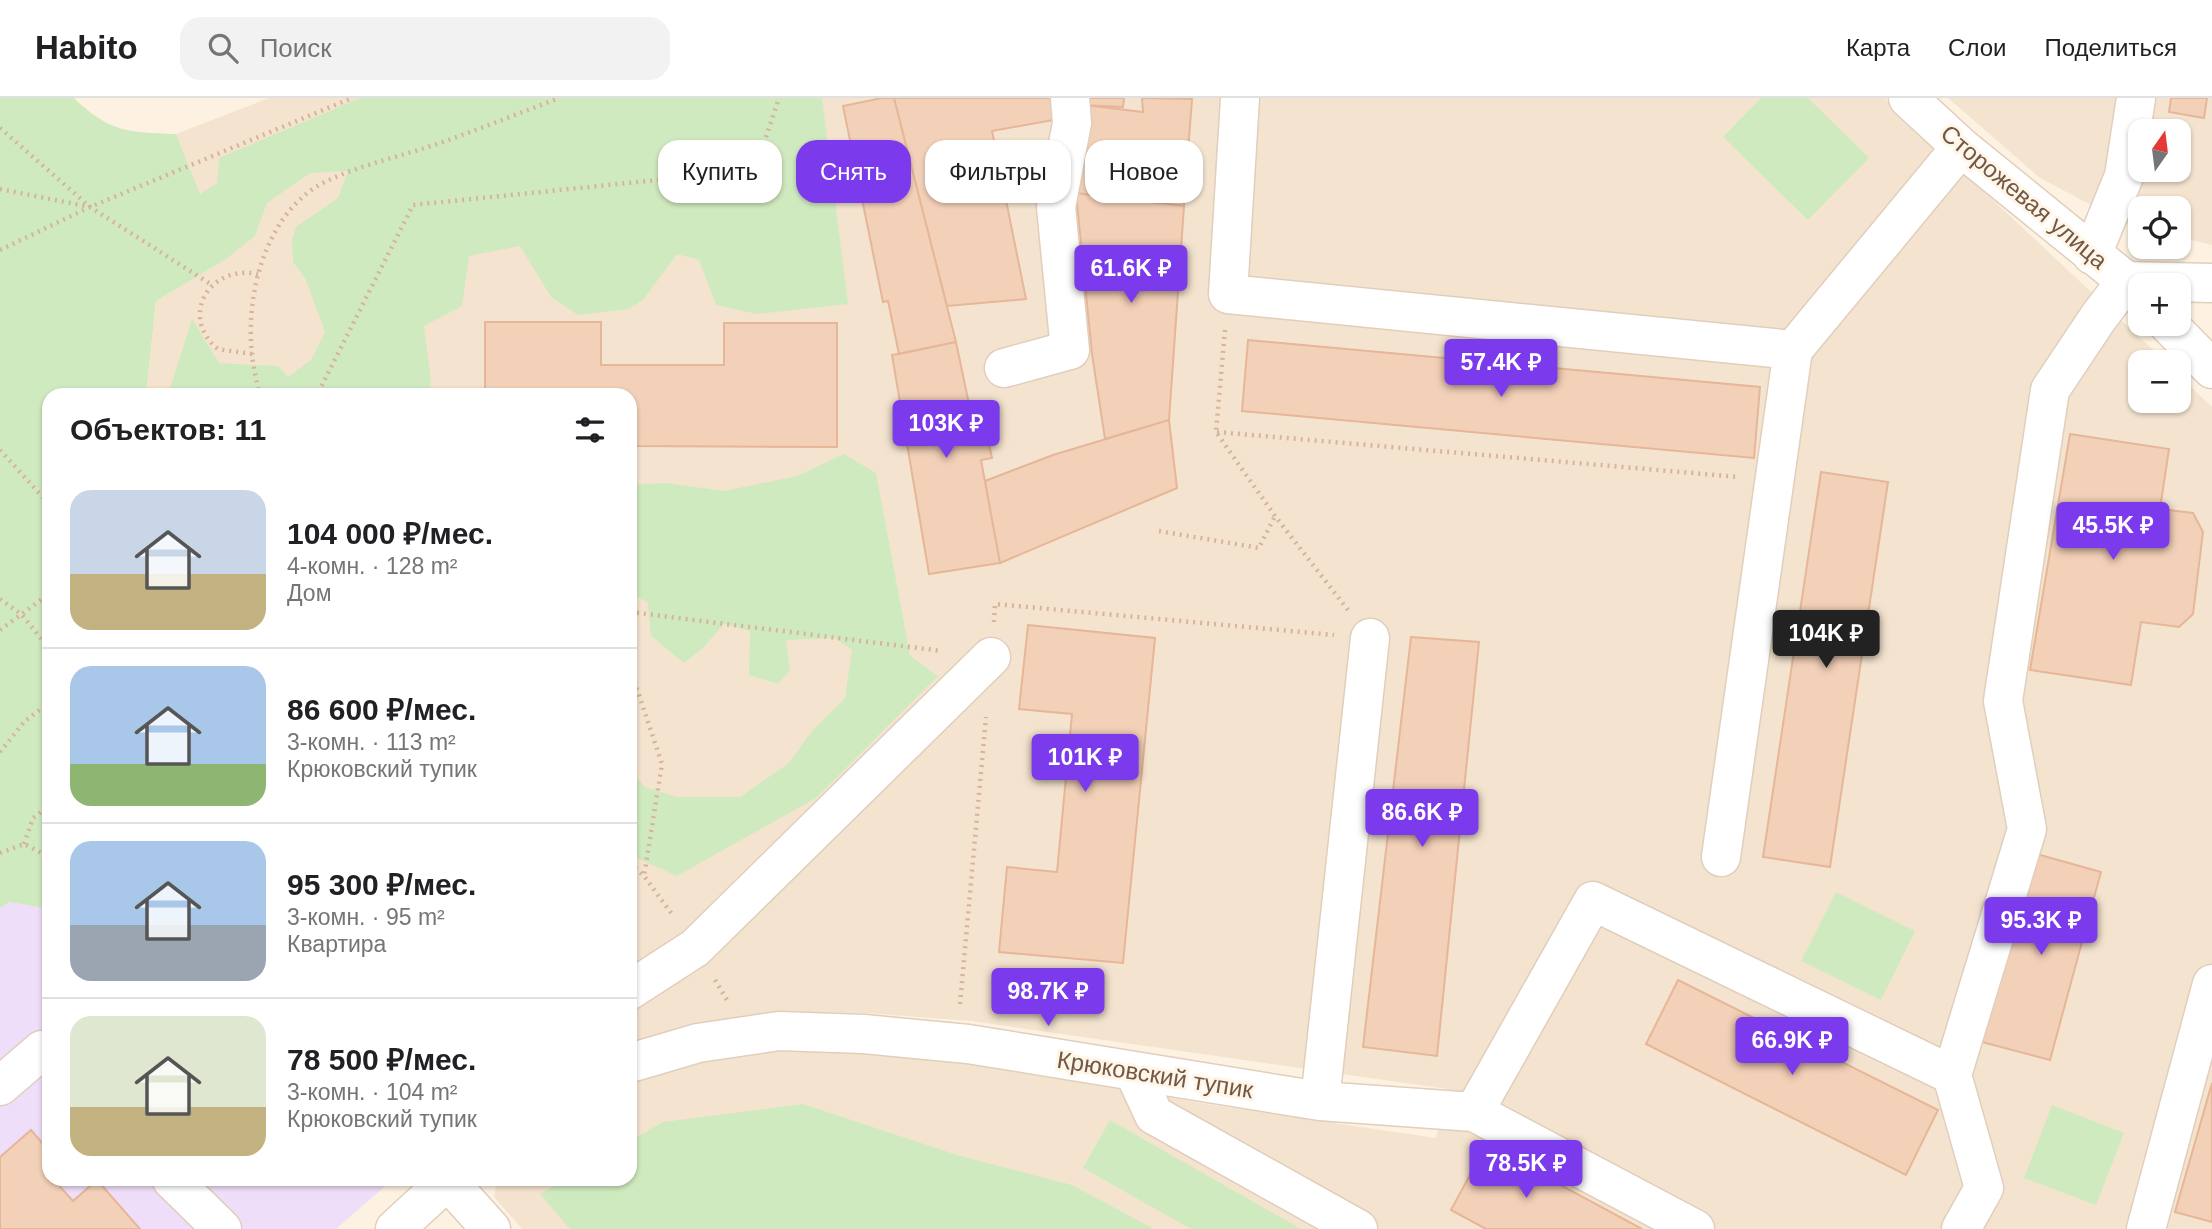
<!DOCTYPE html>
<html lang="ru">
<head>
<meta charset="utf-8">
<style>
	:root { --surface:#fff; --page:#f2f2f2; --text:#202124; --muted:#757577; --line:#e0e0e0; --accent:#7c3aed }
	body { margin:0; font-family:Helvetica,sans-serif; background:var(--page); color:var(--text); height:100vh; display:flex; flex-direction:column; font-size:26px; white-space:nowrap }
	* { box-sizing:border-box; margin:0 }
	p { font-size:23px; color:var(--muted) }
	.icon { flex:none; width:38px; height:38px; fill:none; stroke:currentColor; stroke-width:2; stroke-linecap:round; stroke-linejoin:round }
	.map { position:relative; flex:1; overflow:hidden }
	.side { position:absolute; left:42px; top:290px; width:595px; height:798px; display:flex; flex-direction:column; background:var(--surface); border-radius:21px; box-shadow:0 2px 5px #0004 }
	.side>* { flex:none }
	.guide { position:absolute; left:658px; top:42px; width:665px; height:63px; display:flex; gap:14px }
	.needle { width:46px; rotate:14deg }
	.fabs { position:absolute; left:2128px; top:21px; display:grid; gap:14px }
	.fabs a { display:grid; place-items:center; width:63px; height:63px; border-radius:14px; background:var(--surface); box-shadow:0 2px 5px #0004; font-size:35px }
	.price { position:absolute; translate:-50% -60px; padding:0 16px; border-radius:7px; background:var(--accent); color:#fff; font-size:23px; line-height:46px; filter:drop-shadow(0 2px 4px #0008) }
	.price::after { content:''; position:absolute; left:50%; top:42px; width:21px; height:16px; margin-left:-10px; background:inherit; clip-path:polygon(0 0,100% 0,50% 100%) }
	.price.current { background:#222; color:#fff }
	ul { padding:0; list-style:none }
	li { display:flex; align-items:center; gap:21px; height:175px; padding:0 28px }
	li+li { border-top:2px solid var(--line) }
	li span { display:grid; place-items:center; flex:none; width:196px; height:140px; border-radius:21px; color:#555 }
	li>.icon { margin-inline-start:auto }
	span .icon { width:84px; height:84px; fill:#fffc; stroke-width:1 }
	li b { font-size:30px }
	h2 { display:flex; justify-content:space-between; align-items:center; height:84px; padding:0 28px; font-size:30px }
	.chip { padding:0 24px; border-radius:21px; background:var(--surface); box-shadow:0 2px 5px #0004; font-size:24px; line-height:63px }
	.chip.current { background:var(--accent); color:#fff }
	header { display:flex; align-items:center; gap:42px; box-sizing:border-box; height:98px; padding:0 35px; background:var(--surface); border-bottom:2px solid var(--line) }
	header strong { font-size:33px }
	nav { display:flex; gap:38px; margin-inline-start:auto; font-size:24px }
	.search { width:490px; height:63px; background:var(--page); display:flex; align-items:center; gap:18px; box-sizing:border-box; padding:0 24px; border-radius:21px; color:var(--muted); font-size:26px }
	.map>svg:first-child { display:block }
	.residential { fill:#f4e4cf; fill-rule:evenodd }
	.education { fill:#efdef9 }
	.green { fill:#d0eabf }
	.building { fill:#f3d0b8; stroke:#e6b698; stroke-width:2 }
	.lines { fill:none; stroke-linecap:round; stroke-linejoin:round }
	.minor-casing { stroke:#e1cebc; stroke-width:41 }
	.path { stroke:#d7b39b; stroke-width:4.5; stroke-dasharray:2 5; stroke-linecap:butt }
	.minor { stroke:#fff; stroke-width:38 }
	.labels { text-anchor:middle; stroke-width:6; stroke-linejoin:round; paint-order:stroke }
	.street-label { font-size:24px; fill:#745847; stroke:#fff6e7 }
</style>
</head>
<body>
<header>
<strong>Habito</strong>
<div class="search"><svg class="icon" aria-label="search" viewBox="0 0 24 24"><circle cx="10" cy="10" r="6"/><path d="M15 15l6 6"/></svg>Поиск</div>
<nav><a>Карта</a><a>Слои</a><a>Поделиться</a></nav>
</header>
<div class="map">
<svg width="2212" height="1131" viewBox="0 0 2212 1131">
	<rect width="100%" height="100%" fill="#fdf2e1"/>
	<path class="residential" d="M 269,0 L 1884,0 L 2166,264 L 2140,264 L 2140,303 L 2179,303 L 2179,277 L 2212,309 L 2212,1131 L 522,1131 L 494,1099 L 497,1082 L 630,1082 L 630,983 L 705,963 L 778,951 L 864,953 L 966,964 L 1206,1006 L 1436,1040 L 1447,991 L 971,923 L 866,915 L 777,914 L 630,946 L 630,298 L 146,298 L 156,203 L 225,161 L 176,36 Z
		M 1948,0 L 2212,0 L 2212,147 L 2179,139 L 2179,110 L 2140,110 L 2140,129 L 2127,126 L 2040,80 ZM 2140,33 L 2179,33 L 2179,72 L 2140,72 Z"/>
	<path class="education" d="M 9,804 L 49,811 L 49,1082 L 387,1082 L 390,1084 L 336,1131 L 0,1131 L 0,810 Z"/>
	<path class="green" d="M 0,0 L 74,0 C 110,35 129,34 176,36 L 200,96 L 217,85 L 219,60 L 360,0 L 822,0 L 848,206 L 757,216 L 716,207 L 699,162 L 677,156 L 643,202 L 629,211 L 578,217 L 551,199 L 520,148 L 469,158 L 462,208 L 424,228 L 431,283 L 429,297 L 168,297 L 192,221 L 219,265 L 278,268 L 288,279 L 311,262 L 325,234 L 305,180 L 293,164 L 292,141 L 296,129 L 338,100 L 348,73 L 310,75 L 267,105 L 255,138 L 226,161 L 156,203 L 146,297 L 49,298 L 49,811 L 9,804 L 0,810 Z
		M 1761,0 L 1808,0 L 1869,60 L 1808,122 L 1723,39 Z
		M 844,356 L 876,375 L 910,558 L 938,578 L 816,700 L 677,778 L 630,757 L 630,672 L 645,689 L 677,699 L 740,699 L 789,665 L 812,633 L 845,600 L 852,552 L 835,540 L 786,542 L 790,572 L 778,586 L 749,577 L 750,533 L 724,526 L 703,550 L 684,565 L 651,538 L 648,505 L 630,494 L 630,387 L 666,385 L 724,393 L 797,378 Z
		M 1836,794 L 1915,833 L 1881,902 L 1801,863 Z
		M 803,1006 L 957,1057 L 1072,1087 L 1154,1131 L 570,1131 L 540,1096 L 565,1082 L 630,1082 L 630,1043 L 663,1024 Z
		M 2052,1007 L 2124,1035 L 2096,1107 L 2024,1080 Z
		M 1110,1022 L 1301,1131 L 1191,1131 L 1083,1070 Z"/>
	<path class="building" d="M 894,0 L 1057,0 L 1059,21 L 992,33 L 1026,201 L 947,208 Z
		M 894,0 L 956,244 L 899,256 L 888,203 L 883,204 L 843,8 L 882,0 Z
		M 1081,0 L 1124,0 L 1123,9 L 1082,7 Z
		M 1142,0 L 1192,1 L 1184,108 L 1076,95 L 1085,7 L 1143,14 Z
		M 2171,0 L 2207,0 L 2204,20 L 2169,14 Z
		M 1076,95 L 1184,108 L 1169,322 L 1105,341 L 1092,256 Z
		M 485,224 L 601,224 L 601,267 L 724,267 L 724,225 L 837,225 L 837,349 L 630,348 L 630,298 L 485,298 Z
		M 1248,242 L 1760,289 L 1754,360 L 1242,313 Z
		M 956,244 L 977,344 L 988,342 L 992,360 L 981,362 L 1000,465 L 929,476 L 892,257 Z
		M 1169,322 L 1177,390 L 1000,465 L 985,383 L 1053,357 Z
		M 2070,336 L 2169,351 L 2160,411 L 2193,415 L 2203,434 L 2193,516 L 2179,529 L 2141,524 L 2131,587 L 2030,572 Z
		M 1821,374 L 1888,384 L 1830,769 L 1763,759 Z
		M 1028,527 L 1155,540 L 1123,865 L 999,854 L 1007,769 L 1057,774 L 1072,616 L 1019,611 Z
		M 1411,539 L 1479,544 L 1437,958 L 1363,949 Z
		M 2033,755 L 2101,774 L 2050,962 L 1982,944 Z
		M 1678,882 L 1938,1012 L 1906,1077 L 1646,946 Z
		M 2212,985 L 2212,1124 L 2175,1114 Z
		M 31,1032 L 49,1053 L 49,1068 L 46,1071 L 49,1075 L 49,1082 L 54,1082 L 73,1103 L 97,1082 L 140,1131 L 0,1131 L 0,1059 Z
		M 1486,1047 L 1642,1131 L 1486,1131 L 1451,1112 Z"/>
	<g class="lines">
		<g class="minor-casing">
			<path id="minor" d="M 1240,0 L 1228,196 L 1793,252 L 1961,49
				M 1908,0 L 1961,49 L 2126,183 L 2140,198
				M 2092,157 L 2124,78 L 2136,0
				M 2168,226 L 2212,271
				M 1004,270 L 1070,252 L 1056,109 L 1072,25 L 1070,0
				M 1721,759 L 1793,252
				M 630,892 L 695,850 L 991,559
				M 630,965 L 698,945 L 779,933 L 864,936 L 968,946 L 1320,1003 L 1474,1014 L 1695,1131
				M 1134,974 L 1154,1017 L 1358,1131
				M 1952,977 L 1984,1090 L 1961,1131
				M 0,988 L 42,952 L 49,958
				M 1320,1003 L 1370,540
				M 1474,1014 L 1593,803 L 1952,977 L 2027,731 L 2003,603 L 2050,292 L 2098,220 L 2126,183 L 2212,185
				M 172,1082 L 222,1131
				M 447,1082 L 491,1131
				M 395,1131 L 448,1082
				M 2146,1131 L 2212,886"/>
		</g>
		<path class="path" d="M 0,30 L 89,108
			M 0,91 L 90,109 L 212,187
			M 0,152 L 90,109 L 352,0
			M 1225,232 L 1216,334 L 1275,418 L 1348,512
			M 252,256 L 218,251 C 179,220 208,166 258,176
			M 260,298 C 257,284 253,270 252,256 C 245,194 267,110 329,82 C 359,68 393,60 425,50 C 470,35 514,17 559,0
			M 330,298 L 321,289 L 413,107 L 755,72 L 779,0
			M 1217,334 L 1739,379
			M 0,352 L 49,406
			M 1159,433 L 1259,450 L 1275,418
			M 0,501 L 21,516 L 49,550
			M 630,514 L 942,553
			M 994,524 L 995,506 L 1334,537
			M 0,532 L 49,496
			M 630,570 L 662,666 L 644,778
			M 0,654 L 25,623 L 49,605
			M 24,746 L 33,720 L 49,708
			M 0,755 L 24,746 L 49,759
			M 630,765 L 644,778 L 674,819
			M 715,882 L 727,902
			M 960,906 L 986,619"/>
		<use href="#minor" class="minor"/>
	</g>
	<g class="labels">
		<g class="street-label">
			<text transform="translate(2024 99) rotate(40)" y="8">Сторожевая улица</text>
			<text transform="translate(1155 977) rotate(9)" y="8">Крюковский тупик</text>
		</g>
	</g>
</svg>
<div class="fabs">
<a><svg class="needle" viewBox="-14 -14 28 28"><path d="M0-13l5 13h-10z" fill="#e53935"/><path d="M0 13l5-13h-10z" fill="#757577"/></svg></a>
<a><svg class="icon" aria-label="locate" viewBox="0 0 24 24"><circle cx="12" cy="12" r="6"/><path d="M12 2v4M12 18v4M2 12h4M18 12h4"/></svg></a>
<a>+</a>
<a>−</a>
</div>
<b class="price" style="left:1131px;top:207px">61.6K ₽</b>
<b class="price" style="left:1501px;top:301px">57.4K ₽</b>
<b class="price" style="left:946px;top:362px">103K ₽</b>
<b class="price" style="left:2113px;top:464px">45.5K ₽</b>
<b class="price current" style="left:1826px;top:572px">104K ₽</b>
<b class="price" style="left:1085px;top:696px">101K ₽</b>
<b class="price" style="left:1422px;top:751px">86.6K ₽</b>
<b class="price" style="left:2041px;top:859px">95.3K ₽</b>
<b class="price" style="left:1048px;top:930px">98.7K ₽</b>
<b class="price" style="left:1792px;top:979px">66.9K ₽</b>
<b class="price" style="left:1526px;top:1102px">78.5K ₽</b>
<div class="guide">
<a class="chip">Купить</a>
<a class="chip current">Снять</a>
<a class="chip">Фильтры</a>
<a class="chip">Новое</a>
</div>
<section class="side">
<h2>Объектов: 11<svg class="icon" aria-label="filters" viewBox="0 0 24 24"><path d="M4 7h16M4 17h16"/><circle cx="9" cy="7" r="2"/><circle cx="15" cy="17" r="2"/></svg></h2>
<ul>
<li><span style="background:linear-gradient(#c9d6e8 60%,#c2b280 0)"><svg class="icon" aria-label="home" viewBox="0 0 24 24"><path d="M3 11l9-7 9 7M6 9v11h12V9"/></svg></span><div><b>104 000 ₽/мес.</b><p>4-комн. · 128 m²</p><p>Дом</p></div></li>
<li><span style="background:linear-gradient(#a9c7e8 70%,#8fb573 0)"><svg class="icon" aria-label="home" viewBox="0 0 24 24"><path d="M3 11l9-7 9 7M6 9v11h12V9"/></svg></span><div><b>86 600 ₽/мес.</b><p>3-комн. · 113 m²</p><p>Крюковский тупик</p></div></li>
<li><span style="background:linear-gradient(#a9c7e8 60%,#9aa5b1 0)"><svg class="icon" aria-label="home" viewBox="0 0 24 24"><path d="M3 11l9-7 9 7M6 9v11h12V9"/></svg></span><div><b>95 300 ₽/мес.</b><p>3-комн. · 95 m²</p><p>Квартира</p></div></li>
<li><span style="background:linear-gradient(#dfe7d0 65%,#c2b280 0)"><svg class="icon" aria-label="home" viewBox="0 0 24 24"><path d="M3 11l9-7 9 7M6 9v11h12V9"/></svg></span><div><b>78 500 ₽/мес.</b><p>3-комн. · 104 m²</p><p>Крюковский тупик</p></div></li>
</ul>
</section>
</div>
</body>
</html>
